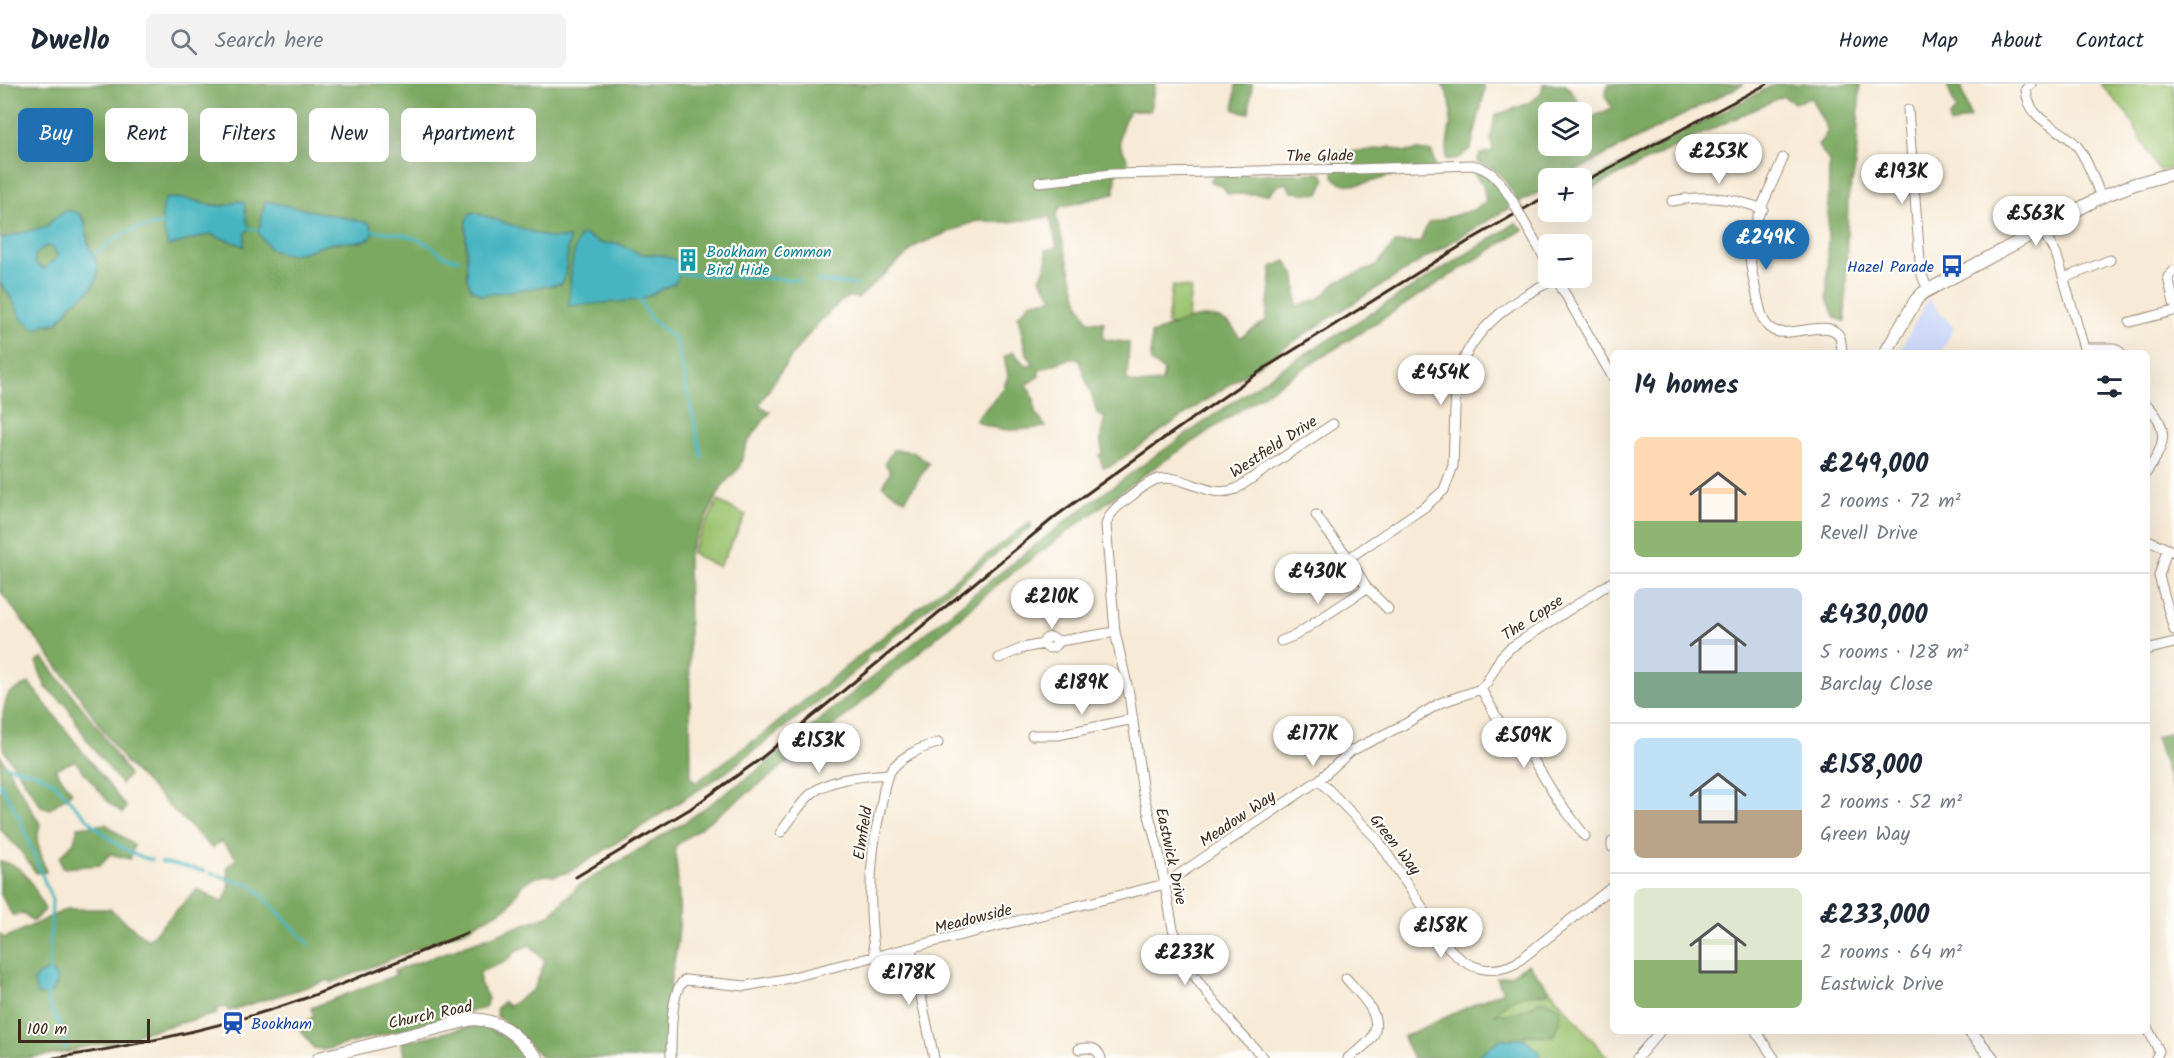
<!DOCTYPE html>
<html lang="en">
<head>
<meta charset="utf-8">
<style>
	:root { --surface:#fff; --page:#f2f2f3; --text:#1f2937; --muted:#747a83; --line:#e0e1e3; --accent:#1f6fb2 }
	body { margin:0; font-family:Kalam,sans-serif; background:var(--page); color:var(--text); height:100vh; display:flex; flex-direction:column; font-size:22px; white-space:nowrap }
	* { box-sizing:border-box; margin:0 }
	p { font-size:20px; color:var(--muted) }
	.icon { flex:none; width:33px; height:33px; fill:none; stroke:currentColor; stroke-width:2; stroke-linecap:round; stroke-linejoin:round }
	.map { position:relative; flex:1; overflow:hidden }
	.panel { position:absolute; left:1610px; top:266px; width:540px; height:684px; display:flex; flex-direction:column; background:var(--surface); border-radius:9px; box-shadow:0 6px 24px #0002 }
	.panel>* { flex:none }
	.guide { position:absolute; left:18px; top:24px; width:570px; height:54px; display:flex; gap:12px }
	.fabs { position:absolute; left:1538px; top:18px; display:grid; gap:12px }
	.fabs a { display:grid; place-items:center; width:54px; height:54px; border-radius:9px; background:var(--surface); box-shadow:0 6px 24px #0002; font-size:30px }
	.scale { position:absolute; left:18px; bottom:15px; width:132px; box-sizing:border-box; padding-left:6px; border:3px solid #3b2a1e; border-top:0; font-size:16px; line-height:21px; white-space:nowrap; color:#3b2a1e; -webkit-text-stroke:4px #fdfcf7; paint-order:stroke }
	.price { position:absolute; translate:-50% -51px; padding:0 14px; border-radius:21px; background:#fff; color:#222; font-size:20px; line-height:39px; filter:drop-shadow(0 2px 3px #0008) }
	.price::after { content:''; position:absolute; left:50%; top:36px; width:18px; height:14px; margin-left:-9px; background:inherit; clip-path:polygon(0 0,100% 0,50% 100%) }
	.price.current { background:var(--accent); color:#fff }
	ul { padding:0; list-style:none }
	li { display:flex; align-items:center; gap:18px; height:150px; padding:0 24px }
	li+li { border-top:2px solid var(--line) }
	li span { display:grid; place-items:center; flex:none; width:168px; height:120px; border-radius:9px; color:#555 }
	li>.icon { margin-inline-start:auto }
	span .icon { width:72px; height:72px; fill:#fffc; stroke-width:1 }
	li b { font-size:26px }
	h2 { display:flex; justify-content:space-between; align-items:center; height:72px; padding:0 24px; font-size:26px }
	.pill { padding:0 21px; border-radius:9px; background:var(--surface); box-shadow:0 6px 24px #0002; font-size:21px; line-height:54px }
	.pill.current { background:var(--accent); color:#fff }
	header { display:flex; align-items:center; gap:36px; box-sizing:border-box; height:84px; padding:0 30px; background:var(--surface); border-bottom:2px solid var(--line) }
	header strong { font-size:28px }
	nav { display:flex; gap:33px; margin-inline-start:auto; font-size:21px }
	.search { width:420px; height:54px; background:var(--page); display:flex; align-items:center; gap:15px; box-sizing:border-box; padding:0 21px; border-radius:9px; color:var(--muted); font-size:22px }
	.map>svg:first-child { display:block }
	.built { fill:#cfdaf9 }
	.green { fill:#9bc36f; stroke:#6b7646; stroke-width:1.5 }
	.forest { fill:#7ca962; stroke:#5c6a40; stroke-width:1.5; fill-rule:evenodd }
	.water { fill:#47b5c1; stroke:#417070; stroke-width:1.5; fill-rule:evenodd }
	.lines { fill:none; stroke-linecap:round; stroke-linejoin:round }
	.stream { stroke:#47b5c1; stroke-width:3 }
	.street-casing { stroke:#998a7a; stroke-width:11 }
	.secondary-casing { stroke:#998a7a; stroke-width:14 }
	.street { stroke:#fff; stroke-width:9 }
	.secondary { stroke:#fff; stroke-width:12 }
	.rail { stroke:#3b2a1e; stroke-width:3 }
	.street-bridge-casing { stroke:#998a7a; stroke-width:11; stroke-linecap:butt }
	.street-bridge { stroke:#fff; stroke-width:9 }
	.labels { text-anchor:middle; stroke-width:4.5; stroke-linejoin:round; paint-order:stroke }
	.street-label { font-size:16px; fill:#3b2a1e; stroke:#fdfcf7 }
	.culture-label { font-size:16px; fill:#0d838f; stroke:#fdfcf7; text-anchor:start }
	.transit-label { font-size:16px; fill:#164399; stroke:#fdfcf7; text-anchor:end }
</style>
</head>
<body>
<header>
<strong>Dwello</strong>
<div class="search"><svg class="icon" aria-label="search" viewBox="0 0 24 24"><circle cx="10" cy="10" r="6"/><path d="M15 15l6 6"/></svg>Search here</div>
<nav><a>Home</a><a>Map</a><a>About</a><a>Contact</a></nav>
</header>
<div class="map">
<svg width="2174" height="974" viewBox="0 0 2174 974">
	<rect width="100%" height="100%" fill="#fdfcf7"/>
	<filter id="ink" filterUnits="userSpaceOnUse"><feTurbulence type="fractalNoise" baseFrequency=".0167" numOctaves="2"/><feDisplacementMap in="SourceGraphic" scale="12" xChannelSelector="R" yChannelSelector="G"/><feConvolveMatrix kernelMatrix="1 2 1 2 8 2 1 2 1" color-interpolation-filters="sRGB"/></filter>
	<filter id="wash" filterUnits="userSpaceOnUse"><feTurbulence type="fractalNoise" baseFrequency=".008" numOctaves="4" result="noise"/><feDisplacementMap in="SourceGraphic" scale="24" xChannelSelector="R" yChannelSelector="G"/><feGaussianBlur stdDeviation="1.35" result="paint"/><feColorMatrix in="noise" values="0 0 0 0 0 0 0 0 0 0 0 0 0 0 0 0 0 1.4 0 .05"/><feComposite in="paint" operator="in"/></filter>
	<g filter="url(#wash)">
		<rect width="100%" height="100%" fill="#f7ead6"/>
		<path class="built" d="M 1928,215 L 1954,244 L 1941,268 L 1899,268 Z"/>
		<path class="green" d="M 2101,0 L 2174,0 L 2174,83 L 2159,87 L 2127,30 Z
			M 1172,202 L 1191,204 L 1187,242 L 1167,240 Z
			M 718,417 L 746,431 L 719,483 L 691,469 Z
			M 1528,880 L 1608,974 L 1413,974 L 1403,953 L 1503,907 L 1497,894 L 1511,891 Z"/>
		<path class="forest" d="M 0,0 L 1155,0 L 1150,27 L 1129,27 C 1125,36 1118,49 1120,60 C 1123,68 1128,73 1129,82 L 1124,87 L 1117,87 L 1114,110 L 1060,123 L 1056,133 L 1079,219 L 1088,237 L 1104,238 L 1103,255 L 1129,259 L 1127,297 L 1138,300 L 1162,298 L 1164,287 L 1151,278 L 1151,250 C 1173,241 1205,224 1228,239 C 1233,242 1237,250 1240,254 L 1266,237 L 1272,183 L 1286,177 L 1295,192 L 1297,222 L 1319,215 L 1337,198 L 1376,182 L 1395,159 L 1420,158 L 1428,139 L 1476,125 L 1486,117 L 1483,102 L 1474,90 L 1476,84 L 1497,97 L 1509,124 C 1372,204 1241,290 1111,382 L 1103,383 L 1099,371 L 1103,370 C 1099,357 1101,347 1105,334 L 1097,330 C 1094,311 1083,295 1080,276 L 1070,274 L 1039,286 L 1039,292 L 1026,301 L 1034,314 L 1035,329 L 1046,343 C 1022,346 996,350 975,336 L 1003,306 L 1008,292 L 1004,273 L 1013,268 L 1025,281 L 1034,280 L 1026,269 L 1018,232 L 1030,219 L 1054,214 L 1040,195 L 1047,179 L 1046,166 L 1057,163 L 1050,133 L 1006,138 L 976,137 L 917,161 L 858,214 L 847,213 C 810,241 784,282 759,321 L 770,328 L 747,359 L 739,384 L 723,401 L 688,469 L 691,691 L 695,699 L 767,647 L 934,511 L 1030,438 L 1031,443 L 938,515 L 881,564 C 872,567 867,568 866,578 L 821,615 L 725,689 L 572,787 L 554,792 L 547,791 L 532,794 L 522,801 L 508,823 L 467,845 L 331,899 L 330,896 L 228,927 L 226,923 L 216,925 L 217,930 L 137,950 L 137,953 L 76,965 L 75,967 L 26,974 L 0,974 L 0,850 L 5,854 L 67,825 L 110,825 L 148,856 L 197,805 L 223,819 L 229,804 L 227,783 L 237,774 L 221,757 L 212,764 L 126,679 L 71,600 L 0,507 L 0,199 L 9,210 L 23,237 L 52,241 L 58,238 L 72,221 L 90,163 L 85,136 L 66,127 L 55,134 L 47,142 L 0,155 ZM 166,115 C 174,115 183,114 191,116 C 208,119 221,125 238,118 L 246,126 L 244,162 L 210,150 L 168,162 L 162,134 ZM 265,118 L 288,124 L 363,158 C 338,157 324,160 301,169 L 257,146 L 260,142 ZM 476,129 L 550,154 L 569,154 L 566,190 L 561,200 L 467,193 L 466,137 ZM 582,150 L 603,160 L 617,159 L 641,170 L 660,171 L 570,195 Z
			M 1236,0 L 1252,0 L 1249,29 L 1234,26 Z
			M 1441,0 L 1483,0 L 1485,6 L 1471,64 L 1456,76 L 1446,75 C 1446,50 1460,20 1441,0 Z
			M 1543,0 L 1566,0 L 1590,34 L 1612,24 L 1605,12 L 1608,0 L 1744,0 L 1630,58 L 1563,94 L 1548,94 L 1548,103 L 1519,119 C 1506,99 1501,84 1477,78 L 1480,70 L 1493,67 L 1491,55 L 1495,31 C 1509,26 1545,18 1543,0 ZM 1548,28 L 1581,28 L 1581,62 L 1548,62 Z
			M 1775,0 L 1860,0 L 1857,64 L 1854,90 L 1848,114 L 1845,237 L 1835,234 L 1827,214 L 1829,77 L 1818,62 L 1828,47 L 1811,14 L 1794,19 L 1783,12 L 1680,60 L 1581,110 L 1581,102 Z
			M 1947,0 L 1961,0 L 1970,33 L 1950,41 L 1949,34 L 1956,26 Z
			M 1390,63 L 1405,68 L 1418,66 L 1432,68 L 1436,88 C 1423,88 1410,88 1397,90 C 1379,94 1349,110 1333,93 L 1334,76 L 1339,69 C 1356,66 1373,68 1390,63 Z
			M 1322,89 L 1325,96 L 1319,110 L 1291,108 L 1287,99 L 1278,101 L 1269,110 L 1228,110 L 1223,103 L 1210,97 L 1214,91 Z
			M 1516,139 L 1524,145 L 1284,297 L 1149,387 L 1003,496 L 841,636 L 764,697 L 677,761 L 675,764 C 678,800 683,838 675,873 C 673,884 668,899 672,910 L 667,974 L 543,974 L 511,943 L 497,932 L 496,925 L 503,918 L 509,922 L 534,905 L 545,877 L 530,861 L 517,866 L 507,877 L 480,888 L 480,899 L 488,914 L 485,924 L 324,966 L 314,964 L 298,943 L 314,932 L 311,924 L 396,891 L 394,887 L 550,831 L 578,802 L 685,738 L 762,683 L 991,496 L 1075,430 L 1155,372 L 1275,289 Z
			M 49,161 L 56,167 L 57,174 L 48,182 L 41,184 L 34,179 L 34,172 L 39,166 Z
			M 893,366 L 911,367 L 929,379 L 905,416 L 883,402 L 890,388 L 885,379 Z
			M 43,574 L 98,644 L 129,691 L 121,700 L 87,656 L 66,621 L 46,604 L 36,578 Z
			M 29,599 L 126,723 L 123,729 L 110,720 L 75,677 L 55,685 L 72,708 L 50,725 L 41,722 L 3,665 C 0,645 1,628 9,609 Z
			M 2174,648 L 2174,709 L 2156,653 Z
			M 0,671 L 40,740 L 37,756 L 46,788 L 36,789 L 19,765 L 0,745 Z
			M 106,740 L 134,761 L 130,775 L 110,770 L 100,781 L 62,784 L 60,773 L 74,758 L 78,743 Z
			M 0,777 C 27,781 34,804 45,826 L 33,837 L 24,830 L 12,831 L 0,809 Z
			M 1528,880 L 1549,905 L 1547,909 C 1526,911 1509,912 1496,930 L 1509,930 L 1526,925 L 1538,917 L 1548,917 L 1561,925 L 1560,938 L 1553,952 L 1524,951 L 1525,955 L 1501,955 L 1479,971 L 1479,974 L 1413,974 L 1403,953 L 1503,907 L 1497,894 L 1511,891 Z
			M 482,942 C 501,948 514,960 528,974 L 404,974 L 402,958 L 463,944 Z"/>
		<path class="water" d="M 166,114 L 190,115 L 208,121 L 225,122 L 238,117 L 244,118 L 247,138 L 250,144 L 245,149 L 244,162 L 210,150 L 168,162 C 163,146 159,130 166,114 Z
			M 265,117 L 369,139 L 373,147 L 371,154 C 359,160 347,157 334,159 C 315,162 290,178 271,165 C 265,161 261,152 257,146 L 260,142 Z
			M 66,127 C 72,127 78,127 82,133 C 87,139 85,148 87,156 C 91,169 102,181 96,196 C 91,211 74,214 67,226 C 61,235 57,241 45,240 L 38,245 L 31,243 L 28,238 L 23,237 L 9,210 L 0,199 L 0,155 L 47,142 L 55,134 ZM 45,162 L 52,163 L 58,171 L 55,177 L 52,177 L 44,185 L 35,180 C 33,168 40,169 45,162 Z
			M 470,129 L 476,129 L 550,154 L 569,154 L 566,191 L 561,200 L 482,211 L 471,205 L 467,193 L 466,137 Z
			M 582,150 L 603,160 L 617,159 L 641,170 L 660,171 L 674,175 L 681,180 L 680,190 L 675,199 L 640,216 L 569,222 C 570,205 571,160 582,150 Z
			M 50,886 L 56,892 L 57,900 L 49,911 L 37,911 L 34,897 L 38,891 Z
			M 1501,955 L 1525,955 L 1539,968 L 1540,974 L 1479,974 L 1479,971 Z"/>
		<g class="lines">
			<path class="stream" d="M 250,144 L 257,146
				M 373,147 C 391,148 414,152 429,161 C 442,168 442,175 459,175
				M 94,170 L 118,153 L 137,145 L 163,140
				M 680,190 L 800,196
				M 817,197 L 857,201
				M 640,216 L 650,234 L 676,256 L 702,373
				M 6,682 C 21,686 41,688 54,699 C 61,705 67,713 73,720 C 95,742 121,770 152,776
				M 0,699 L 20,735 L 52,816 L 49,890
				M 161,778 L 205,787
				M 211,789 L 241,799 L 250,799 L 309,860
				M 48,909 L 48,919 L 64,948 L 65,965"/>
		</g>
	</g>
	<g filter="url(#ink)">
		<g class="lines">
			<g class="street-casing">
				<path id="street" d="M 2031,0 L 2026,5 C 2029,40 2059,40 2077,62 C 2087,74 2095,98 2101,113
					M 1908,26 L 1921,189 L 1928,206
					M 1783,74 C 1772,102 1750,140 1750,170 C 1750,185 1755,201 1758,216 C 1761,228 1762,242 1775,247 C 1790,253 1827,236 1838,250 C 1842,255 1841,263 1842,268
					M 1039,98 L 1112,90 L 1357,85 L 1472,81 C 1493,85 1501,99 1512,116
					M 1672,117 C 1706,111 1730,113 1763,125
					M 2041,144 L 2057,172 L 2084,264 L 2114,264 L 2120,268
					M 1528,145 L 1548,180
					M 2174,187 L 2168,193 L 2174,219
					M 1556,194 L 1612,292
					M 2064,194 L 2110,176
					M 2130,238 L 2174,227
					M 2146,320 C 2171,344 2165,363 2146,389
					M 1316,431 L 1327,447 L 1349,474 L 1367,504 L 1388,525
					M 2146,455 L 2174,468
					M 2167,465 L 2159,492 L 2174,546
					M 1349,474 L 1426,422 L 1444,406 L 1453,382 L 1456,300 C 1465,248 1512,216 1557,194
					M 1281,557 L 1296,551 L 1367,504
					M 1043,560 L 1045,555 L 1050,553 L 1060,557
					M 2146,566 L 2174,559
					M 999,574 L 1023,564 L 1043,560 C 1049,567 1055,564 1060,557 L 1115,548
					M 1481,605 L 1500,639 L 1529,669 L 1557,715 L 1585,752
					M 1032,651 L 1058,651 L 1133,635
					M 1319,696 L 1378,756 L 1449,864 C 1467,885 1491,892 1516,879 L 1612,803
					M 781,748 C 790,737 797,724 807,714 C 825,694 863,692 889,690
					M 1612,758 L 1612,763
					M 911,865 L 934,974
					M 875,873 C 868,822 869,772 881,722 C 883,712 884,700 888,691 C 897,674 921,663 938,659
					M 1346,894 C 1358,909 1384,930 1373,952 C 1368,961 1356,968 1348,974
					M 2146,941 L 2159,967 L 2156,974
					M 1755,946 L 1774,974
					M 1079,965 C 1090,963 1097,963 1101,974
					M 671,974 C 671,957 670,905 685,896 L 745,902 L 785,895 L 1165,800 L 1319,696 L 1351,667 L 1405,640 L 1440,619 L 1481,605 L 1487,598 L 1501,573 L 1510,564 L 1612,498
					M 1264,974 L 1238,947 L 1201,901 L 1191,887 L 1173,845 L 1159,769 L 1143,709 L 1129,610 L 1115,548 L 1106,441 C 1110,427 1119,421 1130,413 C 1138,407 1147,398 1158,395 C 1186,389 1207,416 1236,405 L 1333,340
					M 1637,974 L 1661,946"/>
			</g>
			<g class="secondary-casing">
				<path id="secondary" d="M 1886,268 L 1916,216 L 1923,209 L 2101,113 L 2135,100 L 2174,89
					M 1969,946 L 1992,974
					M 319,974 L 473,935 C 505,937 516,952 537,974"/>
			</g>
			<use href="#street" class="street"/>
			<use href="#secondary" class="secondary"/>
			<path class="rail" d="M 1581,99 L 1767,0
				M 576,793 L 690,725 L 759,676 L 1056,432 L 1160,357 L 1268,282 L 1472,155 L 1548,111
				M 54,974 C 139,961 225,943 306,914 C 360,894 413,870 467,849"/>
			<g class="street-bridge-casing">
				<path id="street-bridge" d="M 1512,116 L 1528,145"/>
			</g>
			<use href="#street-bridge" class="street-bridge"/>
		</g>
	</g>
	<defs>
		<g id="building-bare" transform="scale(1.8)"><path d="M-4-6H4V6H1V3H-1V6H-4ZM-2.5-4.3h1.7v1.8h-1.7ZM.8-4.3h1.7v1.8H.8ZM-2.5-1h1.7V.8h-1.7ZM.8-1h1.7V.8H.8Z" fill="#0f9aa8" stroke="#fdfcf7" stroke-width="2.5" paint-order="stroke"/></g>
		<g id="bus-bare" transform="scale(1.8)"><path d="M-5-6H5V4H4V6H2V4H-2V6H-4V4H-5ZM-3.5-4V0h7V-4ZM-3.5 1.2v1.5H-2V1.2ZM2 1.2v1.5H3.5V1.2Z" fill="#1a4fb4" stroke="#fdfcf7" stroke-width="2.5" paint-order="stroke"/></g>
		<g id="station-bare" transform="scale(1.8)"><path d="M-3-6H3Q5-6 5-4V2Q5 4 3 4L4.5 6H3L1.5 4h-3L-3 6H-4.5L-3 4Q-5 4-5 2V-4Q-5-6-3-6ZM-3.5-4v3h7v-3ZM-3.5 1v1.5H-2V1ZM2 1v1.5H3.5V1Z" fill="#1a4fb4" stroke="#fdfcf7" stroke-width="2.5" paint-order="stroke"/></g>
	</defs>
	<g fill-rule="evenodd">
		<use href="#building-bare" x="688" y="176"/>
		<use href="#bus-bare" x="1952" y="182"/>
		<use href="#station-bare" x="233" y="939"/>
	</g>
	<g class="labels">
		<g class="street-label">
			<text transform="translate(1320 71) rotate(-1)" y="6">The Glade</text>
			<text transform="translate(1273 362) rotate(-33)" y="6">Westfield Drive</text>
			<text transform="translate(1532 533) rotate(-33)" y="6">The Copse</text>
			<text transform="translate(1237 734) rotate(-34)" y="6">Meadow Way</text>
			<text transform="translate(862 749) rotate(-81)" y="6">Elmfield</text>
			<text transform="translate(1396 760) rotate(52)" y="6">Green Way</text>
			<text transform="translate(1172 772) rotate(78)" y="6">Eastwick Drive</text>
			<text transform="translate(973 834) rotate(-14)" y="6">Meadowside</text>
			<text transform="translate(430 930) rotate(-12)" y="6">Church Road</text>
		</g>
		<g class="culture-label">
			<text x="706" y="173">Bookham Common<tspan x="706" dy="18">Bird Hide</tspan></text>
		</g>
		<g class="transit-label">
			<text x="1934" y="188">Hazel Parade</text>
			<text x="251" y="945" text-anchor="start">Bookham</text>
		</g>
	</g>
</svg>
<div class="fabs">
<a><svg class="icon" aria-label="layers" viewBox="0 0 24 24"><path d="M12 4l9 5-9 5-9-5zM3 14l9 5 9-5"/></svg></a>
<a>+</a>
<a>−</a>
</div>
<div class="scale">100 m</div>
<b class="price" style="left:1719px;top:101px">£253K</b>
<b class="price" style="left:1902px;top:121px">£193K</b>
<b class="price" style="left:2036px;top:163px">£563K</b>
<b class="price current" style="left:1766px;top:187px">£249K</b>
<b class="price" style="left:1441px;top:322px">£454K</b>
<b class="price" style="left:1318px;top:521px">£430K</b>
<b class="price" style="left:1052px;top:546px">£210K</b>
<b class="price" style="left:1082px;top:632px">£189K</b>
<b class="price" style="left:1313px;top:683px">£177K</b>
<b class="price" style="left:1524px;top:685px">£509K</b>
<b class="price" style="left:819px;top:690px">£153K</b>
<b class="price" style="left:1441px;top:875px">£158K</b>
<b class="price" style="left:1185px;top:902px">£233K</b>
<b class="price" style="left:909px;top:922px">£178K</b>
<div class="guide">
<a class="pill current">Buy</a>
<a class="pill">Rent</a>
<a class="pill">Filters</a>
<a class="pill">New</a>
<a class="pill">Apartment</a>
</div>
<section class="panel">
<h2>14 homes<svg class="icon" aria-label="filters" viewBox="0 0 24 24"><path d="M4 7h16M4 17h16"/><circle cx="9" cy="7" r="2"/><circle cx="15" cy="17" r="2"/></svg></h2>
<ul>
<li><span style="background:linear-gradient(#ffd9b3 70%,#8fb573 0)"><svg class="icon" aria-label="home" viewBox="0 0 24 24"><path d="M3 11l9-7 9 7M6 9v11h12V9"/></svg></span><div><b>£249,000</b><p>2 rooms · 72 m²</p><p>Revell Drive</p></div></li>
<li><span style="background:linear-gradient(#c9d6e8 70%,#7fa58c 0)"><svg class="icon" aria-label="home" viewBox="0 0 24 24"><path d="M3 11l9-7 9 7M6 9v11h12V9"/></svg></span><div><b>£430,000</b><p>5 rooms · 128 m²</p><p>Barclay Close</p></div></li>
<li><span style="background:linear-gradient(#bfe0f5 60%,#b9a48a 0)"><svg class="icon" aria-label="home" viewBox="0 0 24 24"><path d="M3 11l9-7 9 7M6 9v11h12V9"/></svg></span><div><b>£158,000</b><p>2 rooms · 52 m²</p><p>Green Way</p></div></li>
<li><span style="background:linear-gradient(#dfe7d0 60%,#8fb573 0)"><svg class="icon" aria-label="home" viewBox="0 0 24 24"><path d="M3 11l9-7 9 7M6 9v11h12V9"/></svg></span><div><b>£233,000</b><p>2 rooms · 64 m²</p><p>Eastwick Drive</p></div></li>
</ul>
</section>
</div>
</body>
</html>
